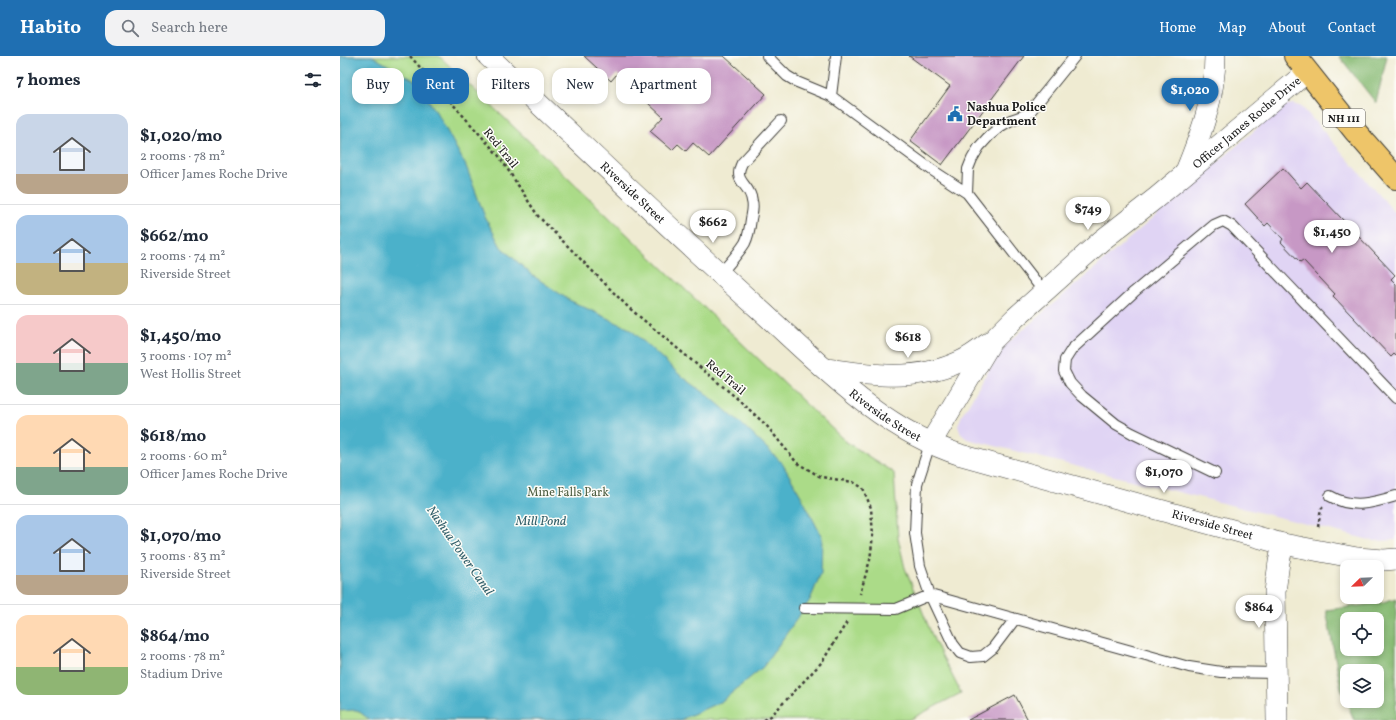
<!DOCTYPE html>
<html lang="en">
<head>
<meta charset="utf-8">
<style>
	:root { --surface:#fff; --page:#f2f2f3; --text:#1f2937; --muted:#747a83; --line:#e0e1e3; --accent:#1f6fb2 }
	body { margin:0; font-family:Vollkorn,serif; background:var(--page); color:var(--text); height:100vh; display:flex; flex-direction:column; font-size:15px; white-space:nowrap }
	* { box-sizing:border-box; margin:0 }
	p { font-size:13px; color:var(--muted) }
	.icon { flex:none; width:22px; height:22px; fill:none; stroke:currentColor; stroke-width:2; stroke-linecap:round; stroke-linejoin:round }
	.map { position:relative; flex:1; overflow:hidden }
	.panel { display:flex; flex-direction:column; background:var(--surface); width:340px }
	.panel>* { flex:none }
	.guide { position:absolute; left:12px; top:12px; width:380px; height:36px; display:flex; gap:8px }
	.needle { width:26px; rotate:247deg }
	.tools { position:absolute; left:1000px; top:504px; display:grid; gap:8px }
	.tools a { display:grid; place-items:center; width:44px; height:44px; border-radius:8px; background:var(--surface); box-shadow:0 2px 6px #0003; font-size:20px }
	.price { position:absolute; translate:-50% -34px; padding:0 9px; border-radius:14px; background:#fff; color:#222; font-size:13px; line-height:26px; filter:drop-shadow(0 1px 2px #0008) }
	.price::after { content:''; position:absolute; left:50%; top:24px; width:12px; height:9px; margin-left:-6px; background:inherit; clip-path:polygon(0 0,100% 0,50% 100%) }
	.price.active { background:var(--accent); color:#fff }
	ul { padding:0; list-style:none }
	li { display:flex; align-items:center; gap:12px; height:100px; padding:0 16px }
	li+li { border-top:1px solid var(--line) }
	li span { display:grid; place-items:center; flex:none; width:112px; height:80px; border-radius:12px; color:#555 }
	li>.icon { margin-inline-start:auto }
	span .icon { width:48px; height:48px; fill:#fffc; stroke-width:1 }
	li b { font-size:17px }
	h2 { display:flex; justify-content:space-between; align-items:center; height:48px; padding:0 16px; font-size:17px }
	.pill { padding:0 14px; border-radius:12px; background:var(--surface); box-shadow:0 2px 6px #0003; font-size:14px; line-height:36px }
	.pill.active { background:var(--accent); color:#fff }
	header { display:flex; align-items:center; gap:24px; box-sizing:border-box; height:56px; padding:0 20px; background:var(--accent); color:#fff }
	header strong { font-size:19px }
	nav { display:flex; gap:22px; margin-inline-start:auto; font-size:14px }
	.search { width:280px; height:36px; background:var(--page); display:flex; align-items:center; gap:10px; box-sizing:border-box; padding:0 14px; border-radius:12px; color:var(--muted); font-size:15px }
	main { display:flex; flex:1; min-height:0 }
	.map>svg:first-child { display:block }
	.built { fill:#e0d4f4 }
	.green { fill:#abdb88; stroke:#647c52 }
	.forest { fill:#88bb74; stroke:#526c48; fill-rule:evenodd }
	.water { fill:#4bb1ca; stroke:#346673 }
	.building { fill:#c798c5 }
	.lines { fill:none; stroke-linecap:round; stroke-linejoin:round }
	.service-casing { stroke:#3c3b37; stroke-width:12 }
	.minor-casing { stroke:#3c3b37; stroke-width:22 }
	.primary-casing { stroke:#3c3b37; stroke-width:24 }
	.path { stroke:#3c3b37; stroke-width:2.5; stroke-dasharray:3 3; stroke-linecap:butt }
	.service { stroke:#fff; stroke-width:10 }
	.minor { stroke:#fff; stroke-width:21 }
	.primary { stroke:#eec569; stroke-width:22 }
	.labels { text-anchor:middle; stroke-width:3; stroke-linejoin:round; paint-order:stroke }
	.shield { fill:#fdfcf7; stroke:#605f5e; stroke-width:1 }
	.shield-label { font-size:11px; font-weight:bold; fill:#1c1c1c }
	.poi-label { font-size:12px; font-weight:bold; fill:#1c1c1c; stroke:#fdfcf7; text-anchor:start }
	.street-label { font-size:12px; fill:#1c1c1c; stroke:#fdfcf7 }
	.park-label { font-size:12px; fill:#4e5f42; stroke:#fdfcf7 }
	.water-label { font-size:13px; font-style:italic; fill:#315f6a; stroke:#fdfcf7 }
</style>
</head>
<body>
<header>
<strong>Habito</strong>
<div class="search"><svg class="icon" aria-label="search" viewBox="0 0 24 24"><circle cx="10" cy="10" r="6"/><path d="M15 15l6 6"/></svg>Search here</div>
<nav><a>Home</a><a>Map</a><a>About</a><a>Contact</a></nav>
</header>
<main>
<section class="panel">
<h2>7 homes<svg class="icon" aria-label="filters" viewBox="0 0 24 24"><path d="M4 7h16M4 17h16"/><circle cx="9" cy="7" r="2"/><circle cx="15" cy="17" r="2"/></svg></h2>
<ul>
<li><span style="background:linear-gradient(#c9d6e8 75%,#b9a48a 0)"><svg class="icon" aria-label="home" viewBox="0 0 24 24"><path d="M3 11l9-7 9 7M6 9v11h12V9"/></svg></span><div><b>$1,020/mo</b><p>2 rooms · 78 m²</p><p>Officer James Roche Drive</p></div></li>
<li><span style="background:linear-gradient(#a9c7e8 60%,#c2b280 0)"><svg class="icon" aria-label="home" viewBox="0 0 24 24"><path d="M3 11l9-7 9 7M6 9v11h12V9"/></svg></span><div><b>$662/mo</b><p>2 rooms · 74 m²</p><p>Riverside Street</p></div></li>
<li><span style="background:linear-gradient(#f6c9c9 60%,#7fa58c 0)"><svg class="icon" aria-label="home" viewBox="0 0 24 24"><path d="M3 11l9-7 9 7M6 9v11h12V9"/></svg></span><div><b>$1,450/mo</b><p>3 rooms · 107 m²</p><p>West Hollis Street</p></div></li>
<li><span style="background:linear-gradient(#ffd9b3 65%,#7fa58c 0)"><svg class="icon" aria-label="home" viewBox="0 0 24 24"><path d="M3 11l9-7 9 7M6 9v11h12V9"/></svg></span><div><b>$618/mo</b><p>2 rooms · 60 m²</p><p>Officer James Roche Drive</p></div></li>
<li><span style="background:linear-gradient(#a9c7e8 75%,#b9a48a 0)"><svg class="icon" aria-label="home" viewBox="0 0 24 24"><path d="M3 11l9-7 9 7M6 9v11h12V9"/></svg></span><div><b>$1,070/mo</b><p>3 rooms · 83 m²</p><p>Riverside Street</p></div></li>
<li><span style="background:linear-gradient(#ffd9b3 65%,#8fb573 0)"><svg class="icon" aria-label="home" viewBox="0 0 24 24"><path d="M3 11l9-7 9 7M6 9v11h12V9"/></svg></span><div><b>$864/mo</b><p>2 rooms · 78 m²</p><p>Stadium Drive</p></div></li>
</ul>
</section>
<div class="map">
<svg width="1056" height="664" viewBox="0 0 1056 664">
	<rect width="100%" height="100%" fill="#fdfcf7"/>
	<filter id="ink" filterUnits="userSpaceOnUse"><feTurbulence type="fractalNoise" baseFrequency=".025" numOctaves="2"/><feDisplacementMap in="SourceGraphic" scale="8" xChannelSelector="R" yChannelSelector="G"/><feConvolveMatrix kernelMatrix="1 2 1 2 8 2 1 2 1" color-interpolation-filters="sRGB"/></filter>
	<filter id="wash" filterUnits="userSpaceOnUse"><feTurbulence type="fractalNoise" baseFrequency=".012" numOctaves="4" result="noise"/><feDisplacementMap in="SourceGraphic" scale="16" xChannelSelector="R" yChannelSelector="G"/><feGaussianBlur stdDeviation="0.9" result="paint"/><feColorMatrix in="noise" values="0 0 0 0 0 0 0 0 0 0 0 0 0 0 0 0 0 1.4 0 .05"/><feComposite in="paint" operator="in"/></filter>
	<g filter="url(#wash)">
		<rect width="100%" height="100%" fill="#efebd2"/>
		<path class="built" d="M 953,48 L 962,51 L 1056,158 L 1056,484 L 1034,485 L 627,383 L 621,378 L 618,369 L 622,359 L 662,292 L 943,50 Z"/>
		<path class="green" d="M 0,0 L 99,0 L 505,385 L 554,417 L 558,482 L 565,512 L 594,584 L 621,637 L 569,664 L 0,664 Z"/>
		<path class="forest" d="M 999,0 L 1047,0 L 1036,47 Z
			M 1056,542 L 1056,664 L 1014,664 L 1001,632 L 986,554 L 1040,547 ZM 1007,563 L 1037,563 L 1037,593 L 1007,593 ZM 1007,615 L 1037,615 L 1037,645 L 1007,645 Z"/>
		<path class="water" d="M 0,0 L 32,0 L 77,26 L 100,62 L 126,110 L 145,161 L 161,191 L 192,219 L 229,244 L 290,273 L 340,319 L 369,340 L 407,373 L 442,407 L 461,440 L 482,481 L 481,517 L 470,544 L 423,611 L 382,645 L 340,664 L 30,664 L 17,654 L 0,655 Z"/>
		<g id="blocks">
			<path class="building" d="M 244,0 L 384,0 L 426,38 L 369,101 L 353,87 L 346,95 L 338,88 L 332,94 L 310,75 L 323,61 L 277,18 L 271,25 Z
				M 569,0 L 684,0 L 602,109 L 570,85 L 610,30 Z
				M 943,112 L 961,132 L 967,126 L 1055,219 L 1051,223 L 1056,228 L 1056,300 L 1054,298 L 1051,301 L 993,240 L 995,238 L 963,204 L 960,206 L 941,186 L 943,183 L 928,167 L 925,170 L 905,148 Z
				M 675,639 L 688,664 L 628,664 Z"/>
		</g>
	</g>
	<g filter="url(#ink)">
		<use href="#blocks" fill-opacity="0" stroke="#3c3b37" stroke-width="1"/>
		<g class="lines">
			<g class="service-casing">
				<path id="service" d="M 427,0 L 447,20 L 457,26 L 491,40
					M 496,0 L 491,40 L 592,114 L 627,137 L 704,236
					M 627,137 L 628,113 L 632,103 L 639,91 L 649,80 L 661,70 L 671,64 L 688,58 L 735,0
					M 380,218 C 389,208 398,198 405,187 C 409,179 410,171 411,163 C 412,157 414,151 412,145 C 410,127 392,127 402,107 L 441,65
					M 590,388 L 577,428 L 575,477 L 580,510 L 590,539 L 613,588 L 620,597 L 631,601 L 643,600 L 653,592 L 675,563
					M 875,417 L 792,377 L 776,368 L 742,340 L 730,327 L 724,315 L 725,304 L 732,293 L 794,236 L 874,169 L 883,165 L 892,170 L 1056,342
					M 990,440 C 1012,453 1033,447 1056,440
					M 464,552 L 556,553 L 590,539 L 849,611 L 881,616 L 937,617"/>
			</g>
			<g class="minor-casing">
				<g id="minor">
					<path id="s1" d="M 148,0 C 238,84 326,170 418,252 C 479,307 541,374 621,399 L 943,488 L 1017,502 L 1044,504 L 1056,503"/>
					<path d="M 846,115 C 861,78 875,41 875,0"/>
					<path d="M 486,313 C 530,319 576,326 619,306 C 629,302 638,295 647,288"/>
					<path id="s2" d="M 590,388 L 651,286 L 675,262 L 761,185 L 816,142 L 967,16"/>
					<path d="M 937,664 L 935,536 L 939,506 L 943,488"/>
				</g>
			</g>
			<g class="primary-casing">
				<path id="primary" d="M 955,0 L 1014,74 L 1056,122"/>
			</g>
			<path class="path" d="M 70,0 L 159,100 L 198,160 L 288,251 L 399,344 L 426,369 L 457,407 L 481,421 L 513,426 L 523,432 L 531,452 L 533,479 L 530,504 L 520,538
				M 978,471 L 981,453 L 983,451
				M 424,664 L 431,660 L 482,606 L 507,566"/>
			<use href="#service" class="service"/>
			<use href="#minor" class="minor"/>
			<use href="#primary" class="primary"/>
		</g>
	</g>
	<defs>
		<g id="civic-bare" transform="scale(1.2)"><path d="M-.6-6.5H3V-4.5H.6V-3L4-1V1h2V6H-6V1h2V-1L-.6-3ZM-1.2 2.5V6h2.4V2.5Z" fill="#1f6fb2" stroke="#fdfcf7" stroke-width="2.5" paint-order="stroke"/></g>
	</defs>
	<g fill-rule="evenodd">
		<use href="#civic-bare" x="615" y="58"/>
	</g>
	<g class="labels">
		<rect class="shield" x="983" y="53" width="42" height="18" rx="3"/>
		<g class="shield-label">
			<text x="1004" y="66">NH 111</text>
		</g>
		<g class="poi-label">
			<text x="627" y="55">Nashua Police<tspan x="627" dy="14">Department</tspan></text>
		</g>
		<g class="street-label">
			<text dy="4" stroke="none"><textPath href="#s2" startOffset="456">Officer James Roche Drive</textPath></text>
			<text transform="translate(161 92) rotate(51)" y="4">Red Trail</text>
			<text dy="4" stroke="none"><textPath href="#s1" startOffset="199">Riverside Street</textPath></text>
			<text transform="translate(386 321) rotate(40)" y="4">Red Trail</text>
			<text dy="4" stroke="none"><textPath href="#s1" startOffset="536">Riverside Street</textPath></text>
			<text dy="4" stroke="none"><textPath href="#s1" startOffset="883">Riverside Street</textPath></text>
		</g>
		<g class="park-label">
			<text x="228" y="440">Mine Falls Park</text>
		</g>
		<g class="water-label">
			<text x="201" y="469">Mill Pond</text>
			<text transform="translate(121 494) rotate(55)" y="5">Nashua Power Canal</text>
		</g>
	</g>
</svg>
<div class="tools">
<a><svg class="needle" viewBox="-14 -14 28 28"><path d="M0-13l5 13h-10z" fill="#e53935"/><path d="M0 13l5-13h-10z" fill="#747a83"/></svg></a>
<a><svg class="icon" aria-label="locate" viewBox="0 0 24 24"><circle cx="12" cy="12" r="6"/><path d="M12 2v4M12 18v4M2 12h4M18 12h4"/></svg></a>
<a><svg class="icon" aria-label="layers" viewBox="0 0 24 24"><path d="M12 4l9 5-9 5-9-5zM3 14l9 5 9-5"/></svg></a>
</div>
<b class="price active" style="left:850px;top:56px">$1,020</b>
<b class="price" style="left:748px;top:175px">$749</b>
<b class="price" style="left:373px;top:188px">$662</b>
<b class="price" style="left:992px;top:198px">$1,450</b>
<b class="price" style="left:568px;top:303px">$618</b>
<b class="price" style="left:824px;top:438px">$1,070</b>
<b class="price" style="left:919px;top:573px">$864</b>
<div class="guide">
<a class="pill">Buy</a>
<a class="pill active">Rent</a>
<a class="pill">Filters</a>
<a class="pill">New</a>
<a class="pill">Apartment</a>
</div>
</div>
</main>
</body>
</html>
